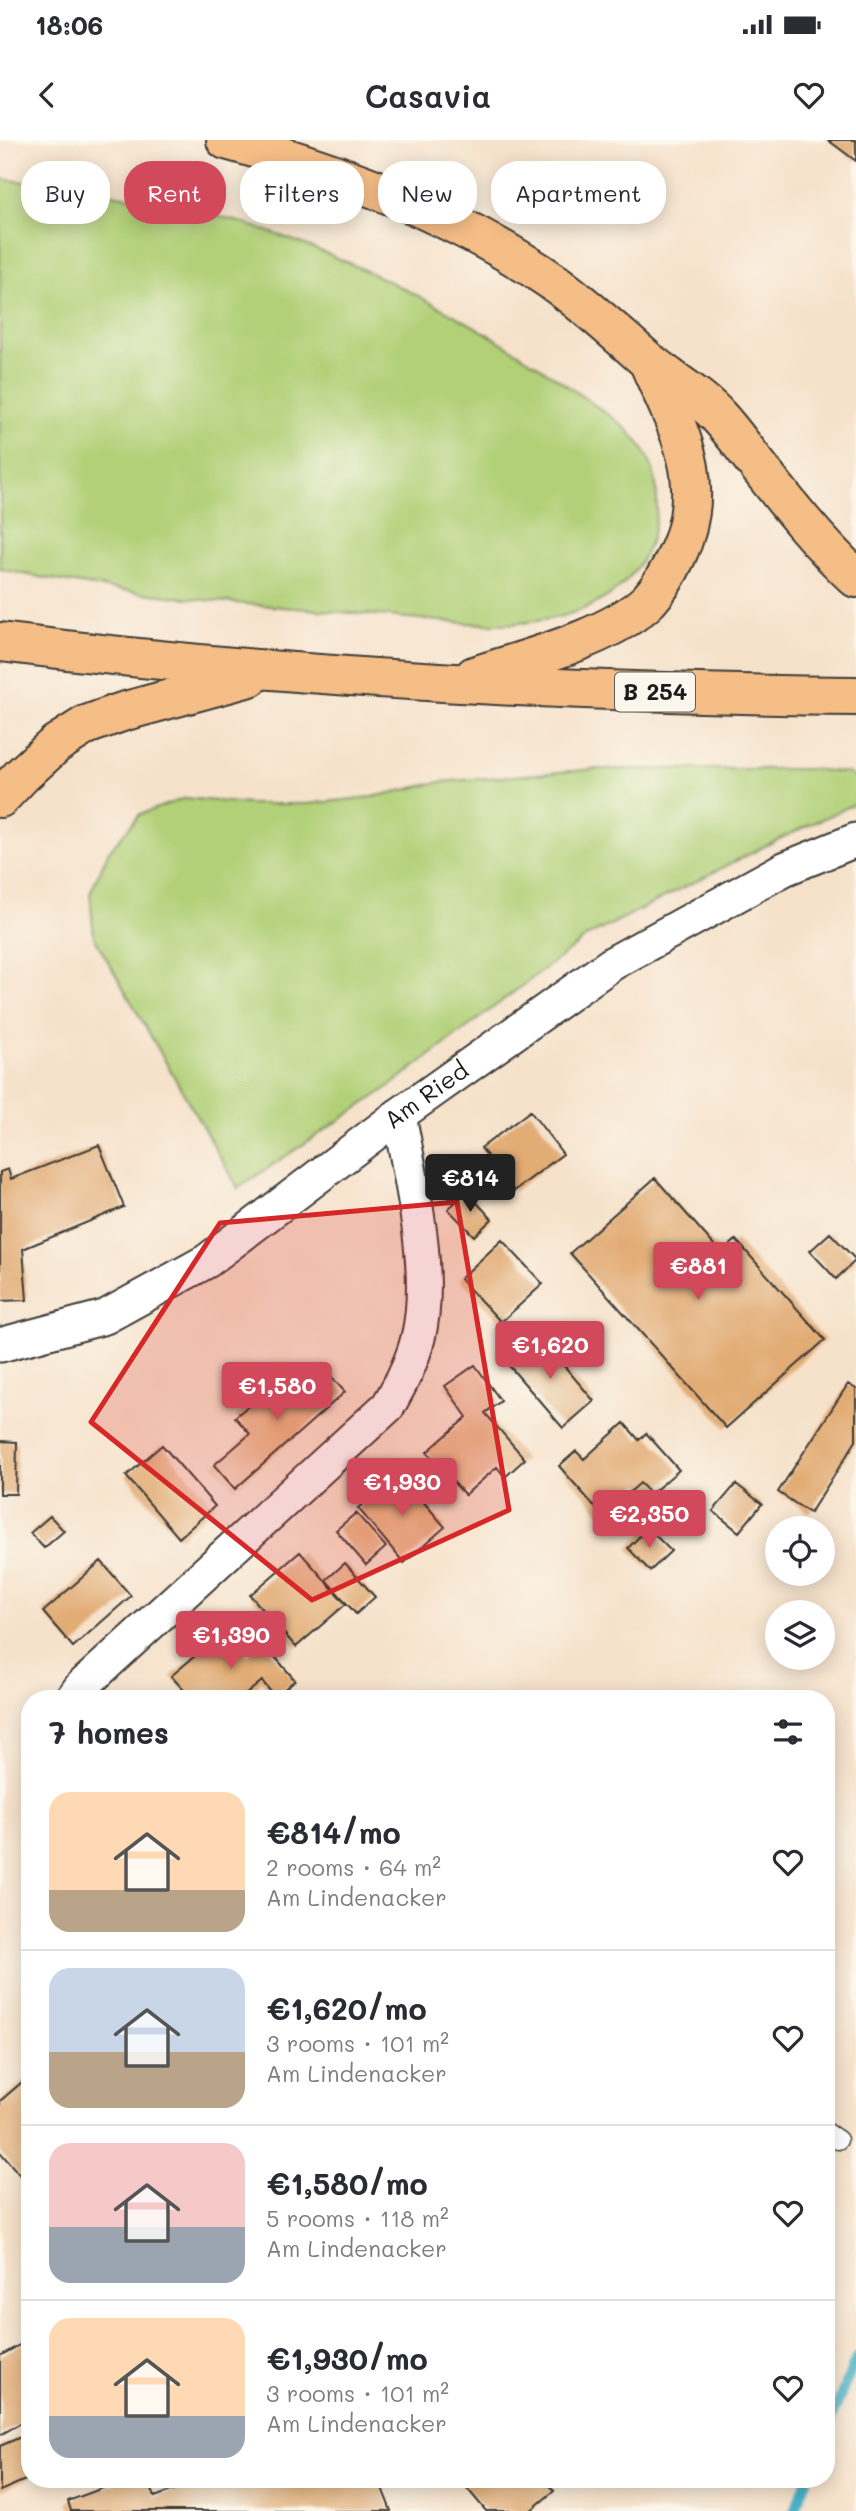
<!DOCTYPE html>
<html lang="en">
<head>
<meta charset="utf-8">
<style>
	:root { --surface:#fff; --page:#f2f2f3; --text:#2b2b33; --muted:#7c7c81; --line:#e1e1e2; --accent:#d1495b }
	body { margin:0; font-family:Mali,sans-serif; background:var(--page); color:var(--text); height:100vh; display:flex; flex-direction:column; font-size:26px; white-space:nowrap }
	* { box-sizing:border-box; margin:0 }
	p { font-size:23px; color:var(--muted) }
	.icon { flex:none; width:38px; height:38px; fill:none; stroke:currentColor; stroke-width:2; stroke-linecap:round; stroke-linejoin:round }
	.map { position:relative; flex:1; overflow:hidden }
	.sheet { position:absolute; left:21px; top:1550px; width:814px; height:798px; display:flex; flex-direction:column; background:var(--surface); border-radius:28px; box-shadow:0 4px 18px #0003 }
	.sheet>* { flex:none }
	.guide { position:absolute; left:21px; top:21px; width:816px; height:63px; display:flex; gap:14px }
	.tools { position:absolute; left:765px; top:1376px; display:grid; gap:14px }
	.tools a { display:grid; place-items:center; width:70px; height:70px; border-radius:50%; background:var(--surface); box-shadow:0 4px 18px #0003; font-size:35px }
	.price { position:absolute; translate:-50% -60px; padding:0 16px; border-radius:7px; background:var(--accent); color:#fff; font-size:23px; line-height:46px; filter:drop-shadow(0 2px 4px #0008) }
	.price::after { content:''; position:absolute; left:50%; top:42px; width:21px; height:16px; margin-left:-10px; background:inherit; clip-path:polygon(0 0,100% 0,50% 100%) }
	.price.on { background:#222; color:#fff }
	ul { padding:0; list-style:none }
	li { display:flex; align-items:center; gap:21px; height:175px; padding:0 28px }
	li+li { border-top:2px solid var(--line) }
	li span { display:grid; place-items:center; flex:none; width:196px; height:140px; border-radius:21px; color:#555 }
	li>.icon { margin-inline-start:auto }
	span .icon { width:84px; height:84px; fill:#fffc; stroke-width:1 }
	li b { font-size:30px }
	h2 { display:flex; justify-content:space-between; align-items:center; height:84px; padding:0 28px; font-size:30px }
	.tag { padding:0 24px; border-radius:28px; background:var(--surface); box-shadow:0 4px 18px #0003; font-size:24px; line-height:63px }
	.tag.on { background:var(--accent); color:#fff }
	.status { display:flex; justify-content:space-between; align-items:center; height:49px; padding:0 35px; background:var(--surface); direction:ltr }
	.status svg { height:19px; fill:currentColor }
	header { display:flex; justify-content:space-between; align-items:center; height:91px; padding:0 28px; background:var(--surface); font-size:32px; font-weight:600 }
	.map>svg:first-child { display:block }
	.green { fill:#b1d077; stroke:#66764a; stroke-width:2 }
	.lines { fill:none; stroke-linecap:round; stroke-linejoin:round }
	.stream { stroke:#4ab3c8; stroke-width:10 }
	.building { fill:#e2ac75 }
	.lane-casing { stroke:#3d3a36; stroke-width:21 }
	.street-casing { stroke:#3d3a36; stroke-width:37 }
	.highway-casing { stroke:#3d3a36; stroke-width:42 }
	.lane { stroke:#fff; stroke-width:18 }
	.street { stroke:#fff; stroke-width:33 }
	.highway { stroke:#f6be87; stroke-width:38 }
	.marked { fill:#d62828; fill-opacity:0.2; stroke:#d62828; stroke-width:5; stroke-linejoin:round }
	.labels { text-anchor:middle; stroke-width:5; stroke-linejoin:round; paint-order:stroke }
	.shield { fill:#fbf7ec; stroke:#5f5e5a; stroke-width:2 }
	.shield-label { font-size:23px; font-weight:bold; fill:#1c1c1c }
	.street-label { font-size:24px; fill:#1c1c1c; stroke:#fbf7ec }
</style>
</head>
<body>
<div class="status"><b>18:06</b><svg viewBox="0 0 49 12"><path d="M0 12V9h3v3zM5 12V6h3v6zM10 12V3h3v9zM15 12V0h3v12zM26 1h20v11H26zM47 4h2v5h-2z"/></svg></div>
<header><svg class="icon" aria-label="back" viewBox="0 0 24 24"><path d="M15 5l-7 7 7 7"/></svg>Casavia<svg class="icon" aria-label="heart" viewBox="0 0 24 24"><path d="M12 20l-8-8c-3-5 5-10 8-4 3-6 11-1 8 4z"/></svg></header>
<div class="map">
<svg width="856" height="2371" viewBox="0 0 856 2371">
	<rect width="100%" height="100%" fill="#fbf7ec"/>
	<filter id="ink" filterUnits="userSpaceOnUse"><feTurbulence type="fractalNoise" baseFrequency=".0143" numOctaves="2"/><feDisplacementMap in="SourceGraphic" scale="14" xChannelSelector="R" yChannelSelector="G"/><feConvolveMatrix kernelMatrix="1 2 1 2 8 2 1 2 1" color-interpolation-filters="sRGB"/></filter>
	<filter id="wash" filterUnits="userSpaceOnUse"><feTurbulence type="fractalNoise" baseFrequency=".00686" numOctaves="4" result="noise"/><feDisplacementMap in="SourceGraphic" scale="28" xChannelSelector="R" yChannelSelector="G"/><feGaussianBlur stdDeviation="1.57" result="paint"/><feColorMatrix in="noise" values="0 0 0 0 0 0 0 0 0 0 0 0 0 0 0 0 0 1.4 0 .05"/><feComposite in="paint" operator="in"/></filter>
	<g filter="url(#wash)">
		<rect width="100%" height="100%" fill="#f6e2cb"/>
		<path class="green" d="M 0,39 C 80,48 159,59 236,81 C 352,116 486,185 583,257 C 607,274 635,290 648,318 C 657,335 658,357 656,376 C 652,417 625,451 588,467 C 519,497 437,479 365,474 C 243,464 119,455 0,429 Z
			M 596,629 L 810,629 L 848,633 L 856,638 L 856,663 L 773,702 L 588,796 L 383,951 L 238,1048 L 94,797 L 90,753 L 109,711 L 140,674 L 185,658 L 248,664 L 307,664 L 372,657 L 440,642 Z"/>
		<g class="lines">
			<path class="stream" d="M 826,2292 L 856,2218
				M 794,2371 L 807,2340"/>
		</g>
		<g id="blocks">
			<path class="building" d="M 828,0 L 856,0 L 856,21 Z
				M 530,971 L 563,1014 L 514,1051 L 481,1008 Z
				M 99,1005 L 124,1067 L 23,1109 L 27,1160 L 0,1161 L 0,1032 L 8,1029 L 11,1039 Z
				M 655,1038 L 721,1113 L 736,1100 L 825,1200 L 726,1288 L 570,1113 Z
				M 457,1043 L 465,1051 L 453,1062 L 445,1053 Z
				M 467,1052 L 492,1079 L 474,1096 L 448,1069 Z
				M 830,1093 L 856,1120 L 836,1139 L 810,1111 Z
				M 502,1100 L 543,1144 L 501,1182 L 460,1139 Z
				M 537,1194 L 594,1261 L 563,1288 L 505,1221 Z
				M 475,1225 L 501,1261 L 485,1273 L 525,1319 L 505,1337 L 497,1327 L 465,1355 L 427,1312 L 467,1277 L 445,1246 Z
				M 294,1227 L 311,1246 L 327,1232 L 345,1252 L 235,1349 L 214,1325 L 250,1294 L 235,1277 Z
				M 848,1244 L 856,1249 L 856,1301 L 810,1373 L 778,1352 Z
				M 624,1283 L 639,1300 L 646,1293 L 679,1330 L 651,1354 L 640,1343 L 603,1376 L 559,1326 L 576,1311 L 584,1319 Z
				M 0,1301 L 17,1302 L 16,1354 L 0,1354 Z
				M 162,1305 L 215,1366 L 179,1398 L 126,1336 Z
				M 399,1333 L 445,1387 L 404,1423 L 358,1368 Z
				M 736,1344 L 762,1364 L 739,1392 L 713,1371 Z
				M 356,1373 L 386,1407 L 366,1425 L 336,1390 Z
				M 50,1376 L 64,1391 L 44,1408 L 30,1393 Z
				M 648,1388 L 671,1411 L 650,1431 L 628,1408 Z
				M 300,1412 L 346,1464 L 296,1507 L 250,1455 Z
				M 101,1421 L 131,1456 L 73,1507 L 43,1472 Z
				M 345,1423 L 375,1457 L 356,1474 L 326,1440 Z
				M 226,1490 L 248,1516 L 263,1503 L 295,1540 L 275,1557 L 262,1541 L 240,1559 L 192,1559 L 171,1536 Z
				M 28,1937 L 30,1938 L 30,2047 L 0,2012 L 0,1961 Z
				M 30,2199 L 30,2278 L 0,2295 L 0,2216 Z
				M 30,2293 L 30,2338 L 0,2351 L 0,2306 Z
				M 124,2340 L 148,2340 L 155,2357 L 200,2340 L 379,2340 L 391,2371 L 71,2371 L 68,2361 Z
				M 460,2340 L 544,2340 L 554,2351 L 530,2371 L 486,2371 Z"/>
		</g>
	</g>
	<g filter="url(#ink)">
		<use href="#blocks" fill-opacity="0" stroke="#3d3a36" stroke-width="2"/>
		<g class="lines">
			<g class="lane-casing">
				<path id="lane" d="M 826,1992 L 838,2000"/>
			</g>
			<g class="street-casing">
				<g id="street">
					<path id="s1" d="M 0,1205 L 105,1177 L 207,1121 L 399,975 L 613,823 L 784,729 L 856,700"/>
					<path d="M 72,1559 L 81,1547 L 388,1266 C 401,1244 412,1223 418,1198 C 434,1134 411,1040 399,975"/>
				</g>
			</g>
			<g class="highway-casing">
				<path id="highway" d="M 226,0 C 341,32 456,74 555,143 C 588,167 617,194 648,221 C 671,240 699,255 719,277 C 732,291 743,307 755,322 C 787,363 818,403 856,438
					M 0,502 C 284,538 570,553 856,556
					M 474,536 C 525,519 611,498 649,460 C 660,448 670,430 677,415 C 690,388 694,357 689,327 C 682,291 663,256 649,223
					M 0,658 L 22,635 L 56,604 L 86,585 L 122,572 L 250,537"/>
			</g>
			<use href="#lane" class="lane"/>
			<use href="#street" class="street"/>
			<use href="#highway" class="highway"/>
		</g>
	</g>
	<path class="marked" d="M 457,1062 L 509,1370 L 312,1460 L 91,1282 L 220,1083 Z"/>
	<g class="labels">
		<rect class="shield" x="615" y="532.5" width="80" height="39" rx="5"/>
		<g class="shield-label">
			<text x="655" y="560">B 254</text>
		</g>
		<g class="street-label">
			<text dy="8" stroke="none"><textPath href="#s1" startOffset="500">Am Ried</textPath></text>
		</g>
	</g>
</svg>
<div class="tools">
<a><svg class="icon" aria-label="locate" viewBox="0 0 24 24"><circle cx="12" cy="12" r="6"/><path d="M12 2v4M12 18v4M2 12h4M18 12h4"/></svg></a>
<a><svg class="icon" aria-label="layers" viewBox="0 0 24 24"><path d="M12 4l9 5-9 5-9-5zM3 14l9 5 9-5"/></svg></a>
</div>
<b class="price on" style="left:470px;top:1074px">€814</b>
<b class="price" style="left:698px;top:1162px">€881</b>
<b class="price" style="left:550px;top:1241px">€1,620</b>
<b class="price" style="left:277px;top:1282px">€1,580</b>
<b class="price" style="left:402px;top:1378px">€1,930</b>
<b class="price" style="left:649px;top:1410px">€2,350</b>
<b class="price" style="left:231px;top:1531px">€1,390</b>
<div class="guide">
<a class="tag">Buy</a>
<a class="tag on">Rent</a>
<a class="tag">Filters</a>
<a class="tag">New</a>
<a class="tag">Apartment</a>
</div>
<section class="sheet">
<h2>7 homes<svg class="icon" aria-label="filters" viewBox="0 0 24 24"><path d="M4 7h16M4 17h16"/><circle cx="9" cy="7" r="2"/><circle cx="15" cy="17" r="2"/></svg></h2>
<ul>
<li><span style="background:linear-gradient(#ffd9b3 70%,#b9a48a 0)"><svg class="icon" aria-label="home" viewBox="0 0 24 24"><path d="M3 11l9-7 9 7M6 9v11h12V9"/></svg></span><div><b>€814/mo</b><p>2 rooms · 64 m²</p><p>Am Lindenacker</p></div><svg class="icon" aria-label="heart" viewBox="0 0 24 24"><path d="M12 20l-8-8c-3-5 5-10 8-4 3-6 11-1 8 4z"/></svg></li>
<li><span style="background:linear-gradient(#c9d6e8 60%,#b9a48a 0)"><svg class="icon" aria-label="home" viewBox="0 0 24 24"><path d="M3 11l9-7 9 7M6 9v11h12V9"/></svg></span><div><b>€1,620/mo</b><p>3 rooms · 101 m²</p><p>Am Lindenacker</p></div><svg class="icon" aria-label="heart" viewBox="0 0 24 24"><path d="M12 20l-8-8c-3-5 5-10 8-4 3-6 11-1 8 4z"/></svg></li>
<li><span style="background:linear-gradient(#f6c9c9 60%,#9aa5b1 0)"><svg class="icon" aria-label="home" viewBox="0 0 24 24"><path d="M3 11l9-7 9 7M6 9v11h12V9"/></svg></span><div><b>€1,580/mo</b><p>5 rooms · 118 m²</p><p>Am Lindenacker</p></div><svg class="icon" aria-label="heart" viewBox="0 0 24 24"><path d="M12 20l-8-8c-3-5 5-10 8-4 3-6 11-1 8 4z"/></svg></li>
<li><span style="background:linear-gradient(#ffd9b3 70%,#9aa5b1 0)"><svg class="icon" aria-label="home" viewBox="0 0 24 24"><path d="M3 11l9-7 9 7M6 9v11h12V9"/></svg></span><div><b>€1,930/mo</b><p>3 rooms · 101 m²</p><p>Am Lindenacker</p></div><svg class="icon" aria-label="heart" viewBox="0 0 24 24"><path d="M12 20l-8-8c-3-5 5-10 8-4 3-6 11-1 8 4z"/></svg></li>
</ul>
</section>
</div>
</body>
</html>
